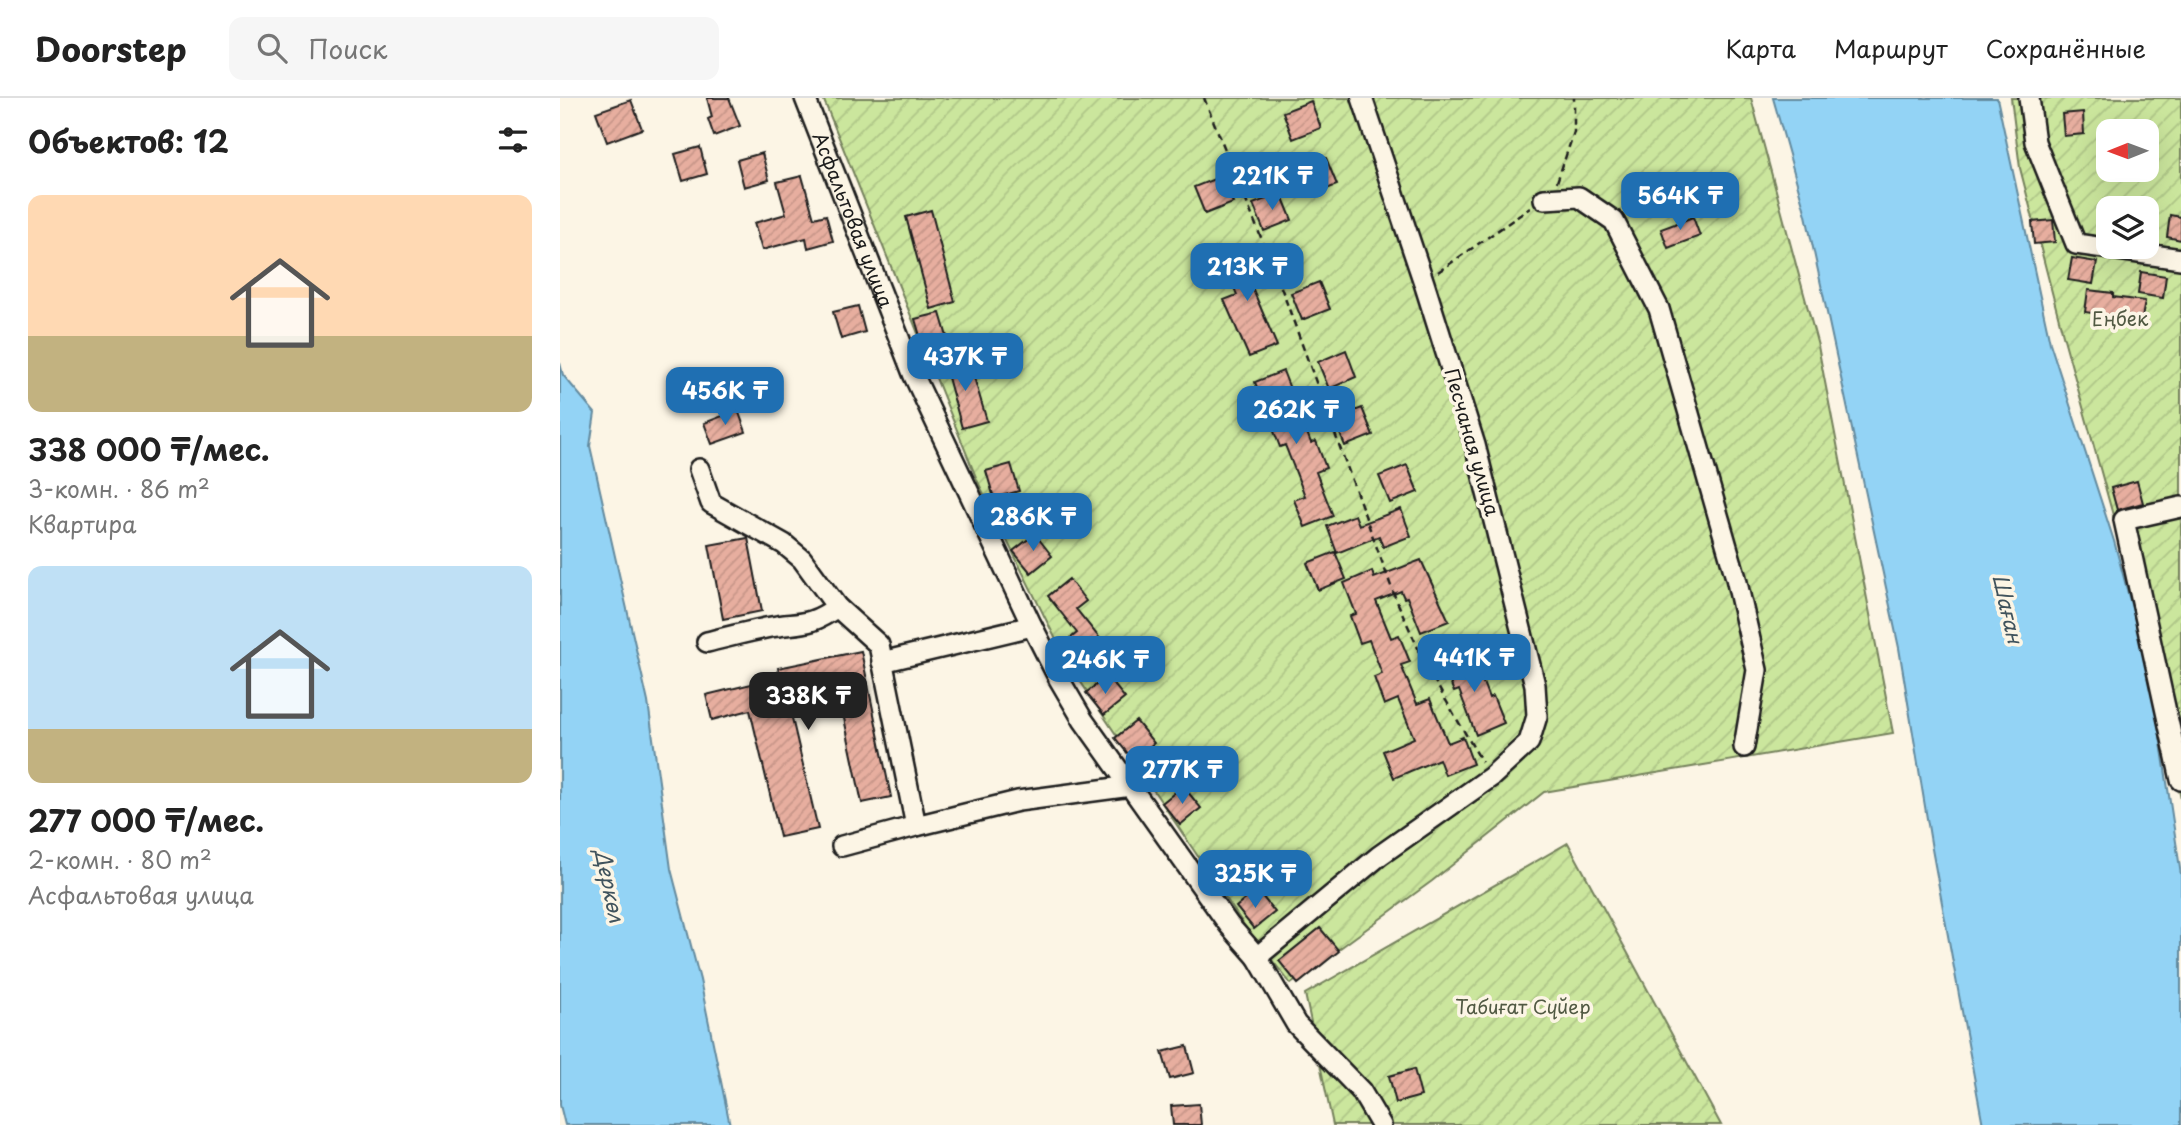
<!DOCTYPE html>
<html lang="ru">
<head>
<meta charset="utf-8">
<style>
	:root { --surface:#fff; --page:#f6f6f6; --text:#222; --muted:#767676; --line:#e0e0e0; --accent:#1f6fb2 }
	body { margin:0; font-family:"Playpen Sans",sans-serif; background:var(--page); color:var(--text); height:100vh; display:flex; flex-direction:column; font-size:26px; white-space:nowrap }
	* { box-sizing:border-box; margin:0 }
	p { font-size:23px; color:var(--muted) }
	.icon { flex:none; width:38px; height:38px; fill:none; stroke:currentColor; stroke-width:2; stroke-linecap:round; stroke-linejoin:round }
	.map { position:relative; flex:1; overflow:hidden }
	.panel { display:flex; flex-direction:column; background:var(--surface); width:560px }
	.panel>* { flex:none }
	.needle { width:46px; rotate:269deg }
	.buttons { position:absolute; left:1536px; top:21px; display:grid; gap:14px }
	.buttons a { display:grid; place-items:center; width:63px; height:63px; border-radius:14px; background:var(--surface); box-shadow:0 7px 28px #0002; font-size:35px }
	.price { position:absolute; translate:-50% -60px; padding:0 16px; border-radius:14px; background:var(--accent); color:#fff; font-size:23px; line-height:46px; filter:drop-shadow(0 2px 4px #0008) }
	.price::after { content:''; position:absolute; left:50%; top:42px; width:21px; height:16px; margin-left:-10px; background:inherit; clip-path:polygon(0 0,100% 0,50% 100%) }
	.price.active { background:#222; color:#fff }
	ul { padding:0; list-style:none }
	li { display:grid; align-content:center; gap:14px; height:371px; padding:0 28px }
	li span { display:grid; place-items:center; height:217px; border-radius:14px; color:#555 }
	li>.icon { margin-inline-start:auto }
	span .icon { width:126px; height:126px; fill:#fffc; stroke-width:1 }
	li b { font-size:30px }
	h2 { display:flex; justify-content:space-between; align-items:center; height:84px; padding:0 28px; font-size:30px }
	header { display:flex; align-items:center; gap:42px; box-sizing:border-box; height:98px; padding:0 35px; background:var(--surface); border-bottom:2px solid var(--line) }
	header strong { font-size:33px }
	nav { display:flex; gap:38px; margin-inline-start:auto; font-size:24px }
	.search { width:490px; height:63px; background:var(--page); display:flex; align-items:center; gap:18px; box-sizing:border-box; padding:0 24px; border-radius:14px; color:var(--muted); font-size:26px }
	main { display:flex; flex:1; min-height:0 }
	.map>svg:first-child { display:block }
	.garden { fill:url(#garden-furrows); stroke:#74815c; stroke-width:2; fill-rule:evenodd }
	.water { fill:#93d3f5; stroke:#638a9e; stroke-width:2 }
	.building { fill:url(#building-hatch); stroke:#1c1c1c; stroke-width:2 }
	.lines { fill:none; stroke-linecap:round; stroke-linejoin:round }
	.minor-casing { stroke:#1c1c1c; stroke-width:24 }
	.path { stroke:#1c1c1c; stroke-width:2.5; stroke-dasharray:7 5; stroke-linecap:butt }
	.minor { stroke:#fcf5e5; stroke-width:19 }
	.labels { text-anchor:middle; stroke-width:7; stroke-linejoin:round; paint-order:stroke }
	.street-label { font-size:19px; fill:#1c1c1c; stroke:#fcf5e5 }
	.park-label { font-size:19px; fill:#515943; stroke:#fcf5e5 }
	.water-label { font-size:21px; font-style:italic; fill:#40535d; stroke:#fcf5e5 }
</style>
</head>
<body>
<header>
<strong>Doorstep</strong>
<div class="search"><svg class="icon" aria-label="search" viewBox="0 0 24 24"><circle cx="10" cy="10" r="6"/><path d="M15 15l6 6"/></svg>Поиск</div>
<nav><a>Карта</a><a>Маршрут</a><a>Сохранённые</a></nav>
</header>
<main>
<section class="panel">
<h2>Объектов: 12<svg class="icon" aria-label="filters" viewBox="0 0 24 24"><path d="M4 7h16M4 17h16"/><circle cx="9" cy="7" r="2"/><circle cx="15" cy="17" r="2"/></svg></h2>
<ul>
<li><span style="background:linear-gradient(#ffd9b3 65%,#c2b280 0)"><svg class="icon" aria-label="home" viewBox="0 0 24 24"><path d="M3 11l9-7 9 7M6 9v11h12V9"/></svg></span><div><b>338 000 ₸/мес.</b><p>3-комн. · 86 m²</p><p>Квартира</p></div></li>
<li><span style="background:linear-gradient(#bfe0f5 75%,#c2b280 0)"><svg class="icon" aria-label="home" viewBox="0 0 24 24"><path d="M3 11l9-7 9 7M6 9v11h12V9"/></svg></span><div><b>277 000 ₸/мес.</b><p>2-комн. · 80 m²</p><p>Асфальтовая улица</p></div></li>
</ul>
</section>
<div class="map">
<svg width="1621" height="1027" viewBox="0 0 1621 1027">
	<defs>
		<pattern id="garden-furrows" width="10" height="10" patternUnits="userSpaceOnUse" patternTransform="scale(1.75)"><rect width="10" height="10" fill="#cbe69d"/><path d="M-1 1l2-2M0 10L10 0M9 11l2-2" fill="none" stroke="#aec587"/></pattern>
		<pattern id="building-hatch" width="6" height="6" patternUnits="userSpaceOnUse" patternTransform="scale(1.75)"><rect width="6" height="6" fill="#e7ae9f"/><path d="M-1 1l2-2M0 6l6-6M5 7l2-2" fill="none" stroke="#c69588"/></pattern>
	</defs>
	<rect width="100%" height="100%" fill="#fcf5e5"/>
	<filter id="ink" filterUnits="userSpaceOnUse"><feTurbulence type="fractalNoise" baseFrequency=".0143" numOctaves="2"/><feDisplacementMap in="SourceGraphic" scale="14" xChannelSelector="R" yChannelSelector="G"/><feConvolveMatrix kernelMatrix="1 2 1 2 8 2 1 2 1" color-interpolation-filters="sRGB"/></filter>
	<g filter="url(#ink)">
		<path class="garden" d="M 263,0 L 1191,0 L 1258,248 L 1333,635 L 984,694 L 872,783 L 731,886 L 684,827 L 506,562 L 418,384 Z
			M 1451,0 L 1621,0 L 1621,701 L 1584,529 L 1503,237 L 1460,70 ZM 1549,33 L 1587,33 L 1587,72 L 1549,72 ZM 1549,110 L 1587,110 L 1587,149 L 1549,149 Z
			M 1008,745 L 1161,1027 L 773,1027 L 745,896 Z"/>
		<path class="water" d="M 1213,0 L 1437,0 L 1490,245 L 1554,443 L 1592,585 L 1621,777 L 1621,1027 L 1423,1027 L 1372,751 L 1339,550 L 1246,117 Z
			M 0,265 L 3,277 L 35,315 L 30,348 L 88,604 L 111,771 L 140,882 L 170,1027 L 5,1027 L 0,1007 Z"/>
		<path class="building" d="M 147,0 L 169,0 L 180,28 L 154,38 L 148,21 L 152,19 Z
			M 71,2 L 82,31 L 47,44 L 36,14 Z
			M 751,3 L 761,30 L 733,41 L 723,14 Z
			M 1523,14 L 1524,36 L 1504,38 L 1502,16 Z
			M 140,49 L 147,76 L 123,83 L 115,56 Z
			M 202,55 L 209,82 L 184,89 L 177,62 Z
			M 766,60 L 777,87 L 749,98 L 738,71 Z
			M 242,78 L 254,120 L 266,117 L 273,143 L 248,150 L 246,140 L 202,152 L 194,125 L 226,116 L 217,84 Z
			M 662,78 L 673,105 L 645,116 L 634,89 Z
			M 721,95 L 732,122 L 704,133 L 693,106 Z
			M 371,112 L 395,204 L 371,211 L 346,119 Z
			M 1610,117 L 1621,119 L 1621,142 L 1607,139 Z
			M 1133,119 L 1140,138 L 1108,150 L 1101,131 Z
			M 1493,122 L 1495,144 L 1474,146 L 1472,124 Z
			M 690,148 L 701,175 L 688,180 L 717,248 L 689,259 L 664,202 L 677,197 L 662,159 Z
			M 1512,160 L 1537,164 L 1533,186 L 1508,182 Z
			M 1581,174 L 1606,178 L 1603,200 L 1578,196 Z
			M 759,184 L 770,211 L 742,222 L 731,195 Z
			M 1528,192 L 1553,195 L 1553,199 L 1585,203 L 1581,226 L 1557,222 L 1557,219 L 1525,214 Z
			M 298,208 L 305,234 L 281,241 L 273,214 Z
			M 380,215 L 388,242 L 363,248 L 355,221 Z
			M 786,252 L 796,279 L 769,291 L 758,264 Z
			M 408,259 L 427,323 L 402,330 L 384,265 Z
			M 723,273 L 751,345 L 756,343 L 766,370 L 756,374 L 773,418 L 745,429 L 734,402 L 745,398 L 725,347 L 720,349 L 695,284 Z
			M 802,310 L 813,337 L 785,348 L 774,321 Z
			M 178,312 L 186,334 L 152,346 L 144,325 Z
			M 451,366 L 459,393 L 434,400 L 426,373 Z
			M 847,367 L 858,394 L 830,405 L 819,378 Z
			M 1577,383 L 1583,405 L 1557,412 L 1551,390 Z
			M 841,411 L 851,438 L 823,449 L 819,438 L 777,455 L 767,428 L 795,417 L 799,427 Z
			M 475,436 L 492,458 L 471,475 L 453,453 Z
			M 188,440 L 202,513 L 163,521 L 149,447 Z
			M 775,454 L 786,481 L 758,492 L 747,465 Z
			M 861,462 L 889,523 L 861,534 L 847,499 L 844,500 L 841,493 L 816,503 L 831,540 L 839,537 L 850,564 L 841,567 L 857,606 L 870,601 L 888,645 L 903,639 L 913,666 L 885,677 L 879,661 L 834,680 L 823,653 L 854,640 L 838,601 L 824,607 L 814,579 L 822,576 L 809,542 L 800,545 L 790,518 L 796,516 L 784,485 L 812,473 L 814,480 Z
			M 509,481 L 526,503 L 516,511 L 546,548 L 525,565 L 507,543 L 517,535 L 488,498 Z
			M 301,553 L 331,699 L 302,705 L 278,592 L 228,603 L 258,731 L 220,739 L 190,612 L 152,622 L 146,597 L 220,579 L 218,570 Z
			M 912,556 L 929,600 L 933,598 L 944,625 L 916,637 L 899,592 L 894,594 L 883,567 Z
			M 547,578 L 565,600 L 544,617 L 526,595 Z
			M 576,623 L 594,645 L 573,662 L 555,640 Z
			M 623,688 L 641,710 L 620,727 L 602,705 Z
			M 697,792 L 715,814 L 694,831 L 676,809 Z
			M 760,830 L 779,853 L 738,886 L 719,863 Z
			M 627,948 L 634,975 L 610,981 L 602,954 Z
			M 854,971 L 861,998 L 836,1005 L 829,978 Z
			M 639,1006 L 641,1027 L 613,1027 L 611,1008 Z"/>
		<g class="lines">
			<g class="minor-casing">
				<g id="minor">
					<path id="s1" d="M 245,0 L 354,278 L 472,528 L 499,581 L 523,622 L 669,827 L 697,859 L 736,926 L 801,993 L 821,1027"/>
					<path d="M 1469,0 L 1475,44 L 1516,146 L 1621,161"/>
					<path d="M 984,101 L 1019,99 L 1054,123 L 1099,211 L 1176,480 L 1197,572 L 1184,649"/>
					<path d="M 139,371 L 151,405 L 224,446 L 242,461 L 277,509 L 319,547 L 356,728 L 458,703 L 571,688"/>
					<path d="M 1621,409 L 1564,422 L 1621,682"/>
					<path d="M 147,544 C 168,539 189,533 211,529 C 241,524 249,529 277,509"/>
					<path d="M 322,564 L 472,528"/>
					<path d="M 282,748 L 356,728"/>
					<path d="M 697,859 L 819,758 L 931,679 L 969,644 L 977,618 L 975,587 L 915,347 L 864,185 L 802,0"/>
				</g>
			</g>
			<path class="path" d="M 644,0 L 718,181 L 835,499 L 867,570 L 922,664
				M 997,84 L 1014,34 L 1014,0
				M 878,174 L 970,110"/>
			<use href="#minor" class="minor"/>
		</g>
	</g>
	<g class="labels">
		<g class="street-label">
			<text dy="7" stroke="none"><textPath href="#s1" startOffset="131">Асфальтовая улица</textPath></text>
			<text transform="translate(912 344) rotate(74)" y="7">Песчаная улица</text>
		</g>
		<g class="park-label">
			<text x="1560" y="228">Еңбек</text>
			<text x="963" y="916">Табиғат Сүйер</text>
		</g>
		<g class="water-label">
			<text transform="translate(1447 511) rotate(77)" y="7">Шаған</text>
			<text transform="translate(49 788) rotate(78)" y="7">Деркөл</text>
		</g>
	</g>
</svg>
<div class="buttons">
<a><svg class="needle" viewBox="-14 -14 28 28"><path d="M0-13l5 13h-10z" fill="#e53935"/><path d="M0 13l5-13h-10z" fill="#767676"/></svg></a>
<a><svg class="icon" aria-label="layers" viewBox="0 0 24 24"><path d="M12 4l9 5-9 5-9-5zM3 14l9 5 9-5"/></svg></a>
</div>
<b class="price" style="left:712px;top:114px">221K ₸</b>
<b class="price" style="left:1120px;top:134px">564K ₸</b>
<b class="price" style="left:687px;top:205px">213K ₸</b>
<b class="price" style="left:405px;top:295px">437K ₸</b>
<b class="price" style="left:165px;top:329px">456K ₸</b>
<b class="price" style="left:736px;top:348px">262K ₸</b>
<b class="price" style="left:473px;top:455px">286K ₸</b>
<b class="price" style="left:914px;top:596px">441K ₸</b>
<b class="price" style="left:545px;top:598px">246K ₸</b>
<b class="price active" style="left:248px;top:634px">338K ₸</b>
<b class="price" style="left:622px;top:708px">277K ₸</b>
<b class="price" style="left:695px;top:812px">325K ₸</b>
</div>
</main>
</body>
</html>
